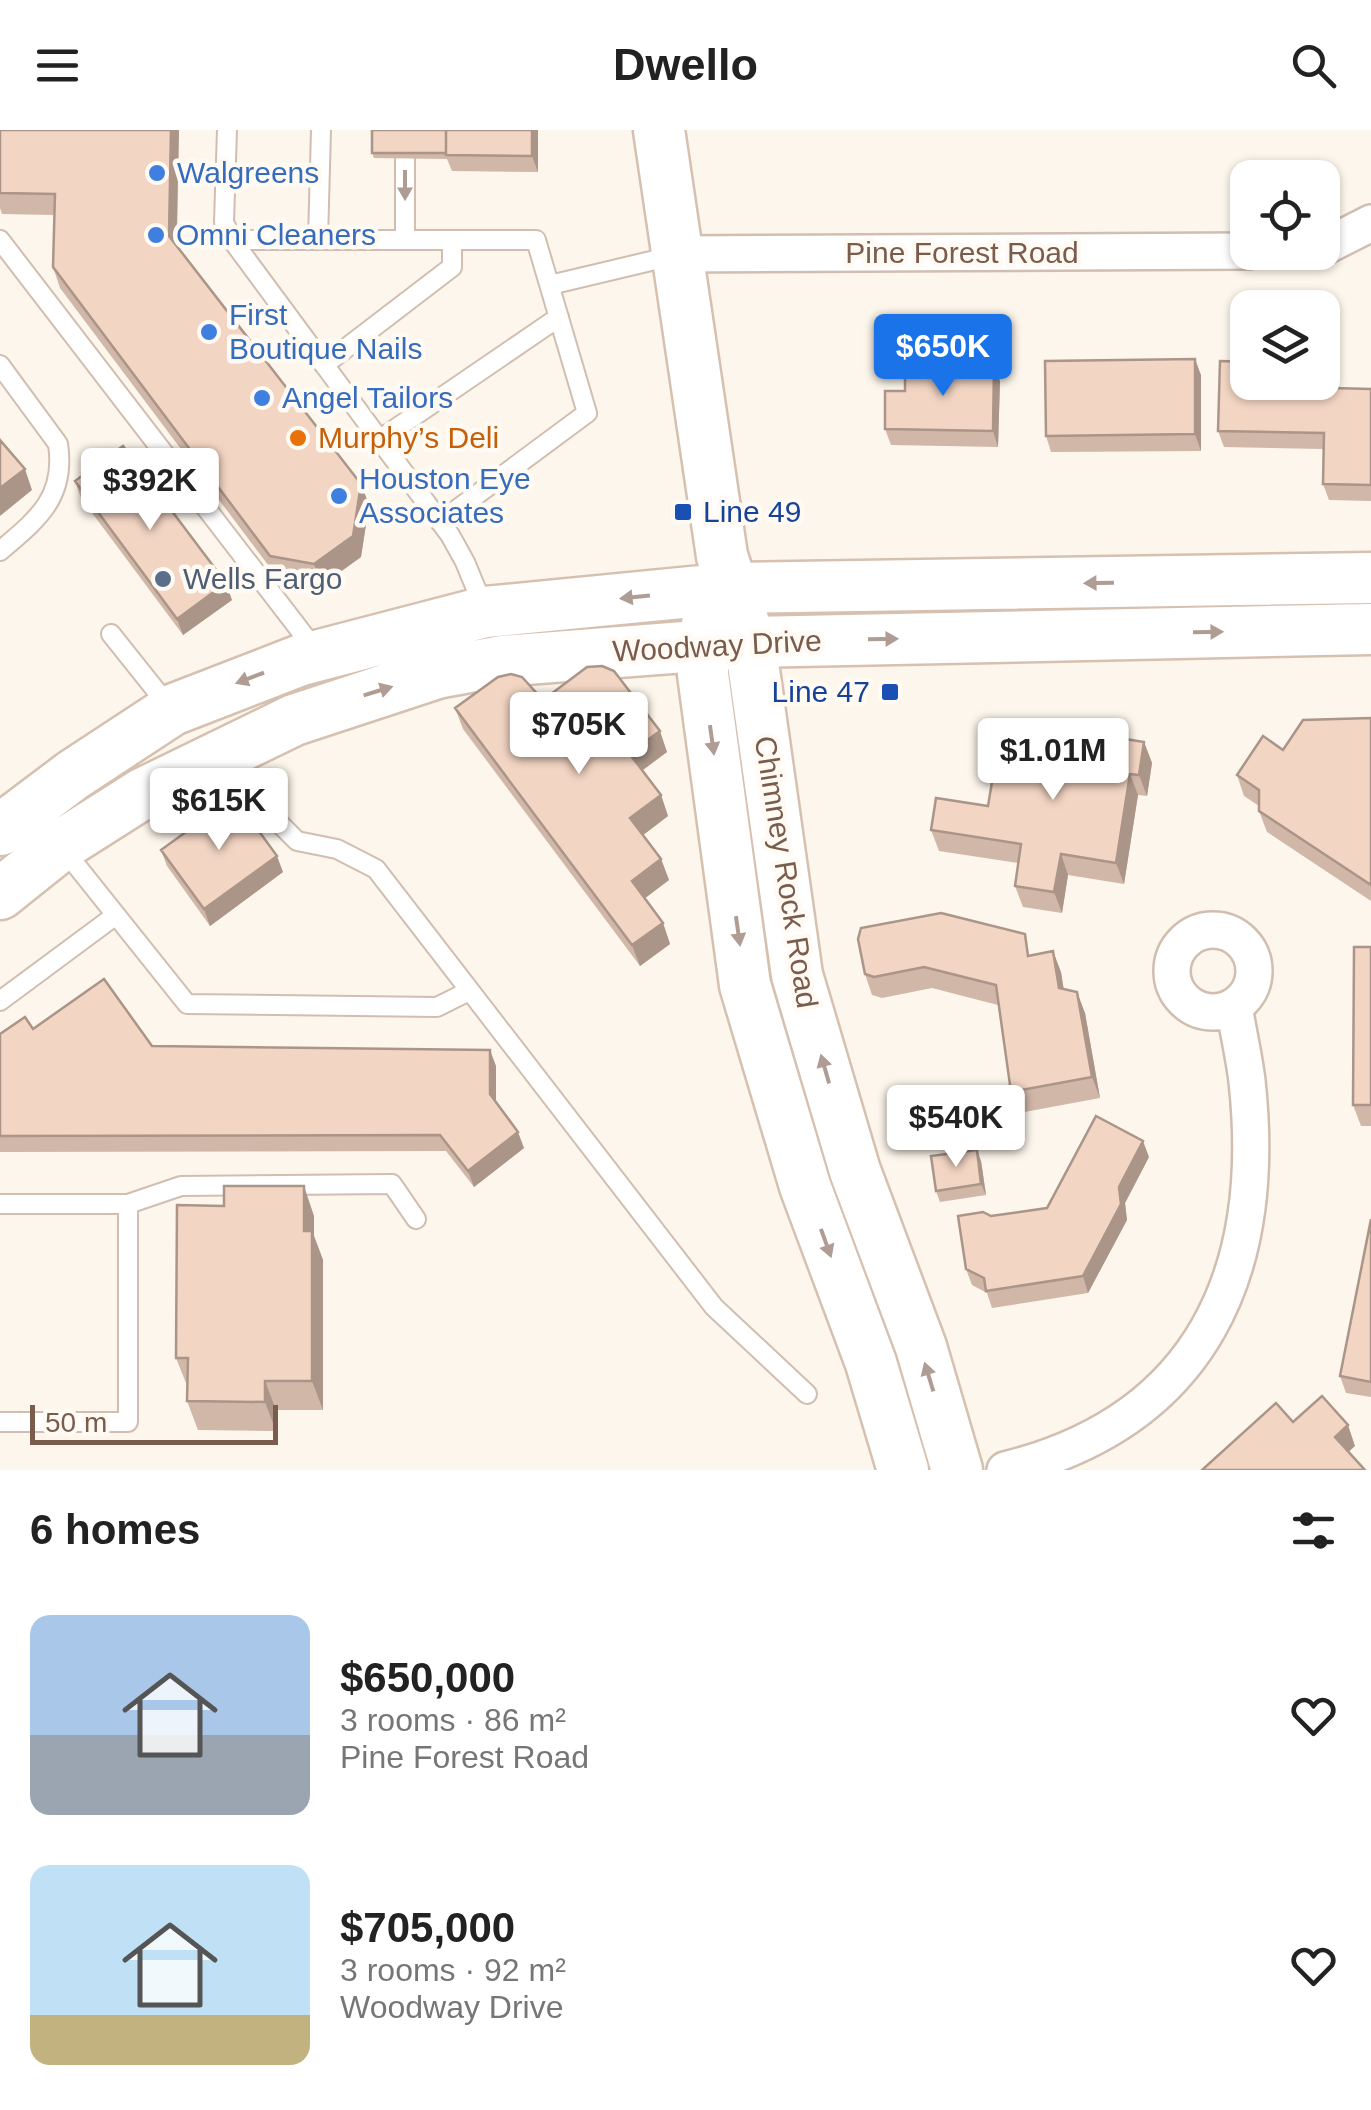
<!DOCTYPE html>
<html lang="en">
<head>
<meta charset="utf-8">
<style>
	:root { --surface:#fff; --page:#f2f2f2; --text:#222; --muted:#767676; --accent:#1a73e8 }
	body { margin:0; font-family:Arial,sans-serif; background:var(--page); color:var(--text); height:100vh; display:flex; flex-direction:column; font-size:38px; white-space:nowrap }
	* { box-sizing:border-box; margin:0 }
	p { font-size:32px; color:var(--muted) }
	.icon { flex:none; width:55px; height:55px; fill:none; stroke:currentColor; stroke-width:2; stroke-linecap:round; stroke-linejoin:round }
	.map { position:relative; height:1340px; overflow:hidden }
	.side { display:flex; flex-direction:column; background:var(--surface); flex:1 }
	.side>* { flex:none }
	.buttons { position:absolute; left:1230px; top:30px; display:grid; gap:20px }
	.buttons a { display:grid; place-items:center; width:110px; height:110px; border-radius:20px; background:var(--surface); box-shadow:0 2px 8px #0004; font-size:50px }
	.scale { position:absolute; left:30px; bottom:25px; width:248px; box-sizing:border-box; padding-left:10px; border:5px solid #7a5c4d; border-top:0; font-size:28px; line-height:35px; white-space:nowrap; color:#7a5c4d; -webkit-text-stroke:8px #fffaf3; paint-order:stroke }
	.price { position:absolute; translate:-50% -85px; padding:0 22px; border-radius:10px; background:#fff; color:#222; font-size:32px; line-height:65px; filter:drop-shadow(0 2px 5px #0008) }
	.price::after { content:''; position:absolute; left:50%; top:60px; width:30px; height:22px; margin-left:-15px; background:inherit; clip-path:polygon(0 0,100% 0,50% 100%) }
	.price.current { background:var(--accent); color:#fff }
	ul { padding:0; list-style:none }
	li { display:flex; align-items:center; gap:30px; height:250px; padding:0 30px }
	li span { display:grid; place-items:center; flex:none; width:280px; height:200px; border-radius:20px; color:#555 }
	li>.icon { margin-inline-start:auto }
	span .icon { width:120px; height:120px; fill:#fffc; stroke-width:1 }
	li b { font-size:42px }
	h2 { display:flex; justify-content:space-between; align-items:center; height:120px; padding:0 30px; font-size:42px }
	header { display:flex; justify-content:space-between; align-items:center; height:130px; padding:0 30px; background:var(--surface); font-size:45px; font-weight:800 }
	.map>svg:first-child { display:block }
	.lines { fill:none; stroke-linecap:round; stroke-linejoin:round }
	.service-casing { stroke:#d1beb0; stroke-width:22 }
	.minor-casing { stroke:#d1beb0; stroke-width:40 }
	.secondary-casing { stroke:#d6c0b0; stroke-width:55 }
	.service { stroke:#fff; stroke-width:18 }
	.minor { stroke:#fff; stroke-width:35 }
	.secondary { stroke:#fff; stroke-width:50 }
	.wall { fill:#d1b7a8 }
	.shaded-wall { fill:#aa9588 }
	.building { fill:#f3d5c3; stroke:#aa9588; stroke-width:2.5 }
	.oneway { fill:#af9d94 }
	.shop-dot { fill:#3f7fe0; stroke:#fffaf3; stroke-width:4 }
	.food-dot { fill:#e8710a; stroke:#fffaf3; stroke-width:4 }
	.transit-dot { fill:#1a4fb4; stroke:#fffaf3; stroke-width:4 }
	.service-dot { fill:#5c6f8a; stroke:#fffaf3; stroke-width:4 }
	.labels { text-anchor:middle; stroke-width:9; stroke-linejoin:round; paint-order:stroke }
	.shop-label { font-size:30px; fill:#366cbe; stroke:#fffaf3; text-anchor:start }
	.street-label { font-size:30px; fill:#7a5c4d; stroke:#fffaf3 }
	.food-label { font-size:30px; fill:#c56008; stroke:#fffaf3; text-anchor:start }
	.transit-label { font-size:30px; fill:#164399; stroke:#fffaf3; text-anchor:start }
	.service-label { font-size:30px; fill:#4e5e75; stroke:#fffaf3; text-anchor:start }
</style>
</head>
<body>
<header><svg class="icon" aria-label="menu" viewBox="0 0 24 24"><path d="M4 6h16M4 12h16M4 18h16"/></svg>Dwello<svg class="icon" aria-label="search" viewBox="0 0 24 24"><circle cx="10" cy="10" r="6"/><path d="M15 15l6 6"/></svg></header>
<div class="map">
<svg width="1371" height="1340" viewBox="0 0 1371 1340">
	<rect width="100%" height="100%" fill="#fdf6ec"/>
	<g class="lines">
		<g class="service-casing">
			<path id="service" d="M 227,0 L 224,92 L 232,110 L 450,405 L 465,432 L 484,478
				M 405,0 L 405,110
				M 0,110 L 316,521
				M 232,110 L 536,110 L 587,283 L 440,392
				M 318,110 L 321,0
				M 550,155 L 676,125
				M 0,235 L 58,314 C 66,367 38,389 0,421
				M 324,235 L 452,137 L 452,110
				M 379,310 L 559,187
				M 111,504 L 170,578
				M 227,628 L 269,683 L 297,711 L 337,719 L 376,739 L 714,1177 L 807,1264
				M 64,720 L 187,874 L 437,877 L 469,861
				M 0,871 L 116,785
				M 0,1074 L 128,1074 L 128,1292 L 0,1292
				M 128,1074 L 181,1056 L 392,1054 L 416,1089"/>
		</g>
		<g class="minor-casing">
			<path id="minor" d="M 1322,118 L 1371,93
				M 677,124 L 1248,121
				M1172 841a41 41 0 1 1 82 0a41 41 0 1 1-82 0Z
				M 1005,1340 C 1202,1291 1268,1143 1247,951 C 1244,926 1238,901 1234,876"/>
		</g>
		<g class="secondary-casing">
			<path id="secondary" d="M 659,0 L 722,426 L 750,512 L 797,845 L 855,1041 L 921,1217 L 957,1340
				M 709,484 L 703,515 L 703,544 L 745,855 L 805,1056 L 871,1233 L 903,1340
				M 0,700 L 73,645 L 172,580 L 301,530 L 485,482 L 732,458 L 1371,448
				M 0,764 L 60,716 L 142,664 L 294,590 L 437,543 L 502,531 L 750,512 L 1371,499"/>
		</g>
		<use href="#service" class="service"/>
		<use href="#minor" class="minor"/>
		<use href="#secondary" class="secondary"/>
	</g>
	<path class="wall" d="M 0,0 L 179,0 L 177,116 L 361,354 L 369,375 L 361,427 L 322,455 L 277,447 L 60,158 L 53,137 L 54,85 L 2,84 L 0,78 Z
		M 372,0 L 538,0 L 538,42 L 452,41 L 447,29 L 374,28 L 372,23 Z
		M 1333,233 L 1339,250 L 1339,258 L 1371,259 L 1371,371 L 1329,370 L 1323,354 L 1323,319 L 1224,317 L 1218,301 Z
		M 1201,245 L 1201,321 L 1051,322 L 1046,306 Z
		M 1000,251 L 998,317 L 891,315 L 885,299 L 905,261 Z
		M 75,351 L 232,470 L 183,505 L 81,368 Z
		M 543,570 L 667,622 L 642,641 L 661,665 L 668,686 L 643,705 L 661,729 L 669,750 L 645,768 L 663,793 L 670,814 L 640,836 L 463,599 L 455,578 Z
		M 1371,588 L 1371,771 L 1267,702 L 1259,681 L 1259,676 L 1244,666 L 1237,645 L 1283,620 Z
		M 1144,612 L 1152,633 L 1147,666 L 1138,665 L 1124,754 L 1068,745 L 1062,783 L 1023,777 L 1015,756 L 1018,733 L 939,721 L 931,700 L 988,676 L 1042,628 Z
		M 161,720 L 283,742 L 210,796 L 167,736 Z
		M 1371,817 L 1371,996 L 1361,996 L 1353,975 Z
		M 1032,825 L 1061,842 L 1063,859 L 1085,883 L 1100,968 L 1019,983 L 1011,962 L 998,875 L 932,858 L 882,868 L 872,865 L 865,844 Z
		M 33,899 L 152,916 L 496,936 L 496,972 L 524,1018 L 474,1057 L 446,1021 L 0,1022 L 0,904 Z
		M 1149,1027 L 1125,1073 L 1127,1090 L 1088,1163 L 992,1178 L 987,1163 L 972,1155 L 966,1139 L 991,1086 L 1047,1078 Z
		M 981,1031 L 986,1065 L 940,1072 L 936,1061 Z
		M 314,1086 L 314,1106 L 323,1130 L 323,1280 L 276,1280 L 276,1301 L 198,1300 L 187,1271 L 188,1258 L 176,1228 Z
		M 1371,1089 L 1371,1267 L 1346,1263 L 1340,1246 Z"/>
	<path class="shaded-wall" d="M 171,0 L 179,0 L 176,127 L 169,106 Z
		M 532,0 L 538,0 L 538,42 L 532,26 Z
		M 1195,229 L 1201,245 L 1201,321 L 1195,304 Z
		M 1333,233 L 1339,250 L 1339,274 L 1333,258 Z
		M 994,235 L 1000,251 L 998,317 L 993,301 Z
		M 25,339 L 32,360 L 0,386 L 0,358 Z
		M 361,354 L 369,375 L 361,427 L 322,455 L 314,434 Z
		M 226,453 L 232,470 L 183,505 L 177,489 Z
		M 660,601 L 667,622 L 637,644 L 629,623 Z
		M 1144,612 L 1152,633 L 1147,666 L 1139,645 Z
		M 1130,644 L 1138,665 L 1124,754 L 1116,733 Z
		M 661,665 L 668,686 L 638,709 L 630,688 Z
		M 1061,724 L 1068,745 L 1062,783 L 1054,762 Z
		M 277,726 L 283,742 L 210,796 L 204,779 Z
		M 661,729 L 669,750 L 640,772 L 632,751 Z
		M 663,793 L 670,814 L 640,836 L 632,815 Z
		M 1053,821 L 1061,842 L 1067,879 L 1059,858 Z
		M 1077,862 L 1085,883 L 1100,968 L 1092,947 Z
		M 490,920 L 496,936 L 496,981 L 490,964 Z
		M 518,1002 L 524,1018 L 474,1057 L 468,1041 Z
		M 1143,1011 L 1149,1027 L 1125,1073 L 1127,1090 L 1088,1163 L 1083,1146 L 1119,1057 Z
		M 977,1020 L 981,1031 L 986,1065 L 981,1054 Z
		M 304,1056 L 314,1086 L 314,1106 L 323,1130 L 323,1280 L 312,1251 L 304,1101 Z
		M 265,1251 L 276,1280 L 276,1301 L 265,1272 Z
		M 1348,1295 L 1355,1316 L 1342,1328 L 1335,1307 Z"/>
	<path class="building" d="M 0,0 L 171,0 L 169,106 L 361,354 L 353,406 L 314,434 L 270,426 L 53,137 L 55,64 L 0,63 Z
		M 372,0 L 446,0 L 446,23 L 372,23 Z
		M 446,0 L 532,0 L 532,26 L 446,25 Z
		M 1195,229 L 1195,304 L 1046,306 L 1045,231 Z
		M 1220,231 L 1248,232 L 1248,252 L 1322,252 L 1322,233 L 1333,233 L 1333,258 L 1371,259 L 1371,355 L 1323,354 L 1324,303 L 1218,301 Z
		M 905,233 L 994,235 L 993,301 L 885,299 L 885,261 L 905,261 Z
		M 0,310 L 25,339 L 0,358 Z
		M 123,316 L 226,453 L 177,489 L 75,351 Z
		M 602,536 L 614,541 L 660,601 L 629,623 L 661,665 L 630,688 L 661,729 L 632,751 L 663,793 L 632,815 L 455,578 L 498,547 L 511,544 L 522,547 L 543,570 L 587,537 Z
		M 1371,588 L 1371,755 L 1259,681 L 1259,660 L 1237,645 L 1263,606 L 1283,620 L 1303,590 Z
		M 1047,596 L 1144,612 L 1139,645 L 1130,644 L 1116,733 L 1061,724 L 1054,762 L 1015,756 L 1021,714 L 931,700 L 936,668 L 988,676 L 997,622 L 1042,628 Z
		M 234,667 L 277,726 L 204,779 L 161,720 Z
		M 941,783 L 1025,804 L 1028,826 L 1053,821 L 1059,858 L 1077,862 L 1092,947 L 1011,962 L 996,855 L 924,837 L 874,847 L 865,844 L 858,809 L 861,798 Z
		M 1354,817 L 1371,817 L 1371,975 L 1353,975 Z
		M 104,849 L 152,916 L 490,920 L 490,964 L 518,1002 L 468,1041 L 440,1005 L 0,1006 L 0,904 L 25,887 L 33,899 Z
		M 1096,986 L 1143,1011 L 1119,1057 L 1121,1074 L 1083,1146 L 986,1161 L 984,1148 L 966,1139 L 958,1086 L 983,1082 L 991,1086 L 1047,1078 Z
		M 977,1020 L 981,1054 L 936,1061 L 931,1026 Z
		M 224,1056 L 304,1056 L 304,1101 L 312,1101 L 312,1251 L 265,1251 L 265,1272 L 187,1271 L 188,1228 L 176,1228 L 177,1075 L 224,1076 Z
		M 1371,1089 L 1371,1252 L 1340,1246 Z
		M 1322,1266 L 1348,1295 L 1335,1307 L 1365,1340 L 1202,1340 L 1276,1273 L 1293,1292 Z"/>
	<defs><path id="oneway-solid" d="M-6-.8H1V-3.2L6.5 0L1 3.2V.8H-6Z" transform="scale(2.5)"/></defs>
	<g class="oneway">
		<use href="#oneway-solid" transform="translate(405 55) rotate(90)"/>
		<use href="#oneway-solid" transform="translate(1099 453) rotate(179)"/>
		<use href="#oneway-solid" transform="translate(635 467) rotate(174)"/>
		<use href="#oneway-solid" transform="translate(1208 502) rotate(-1)"/>
		<use href="#oneway-solid" transform="translate(883 509) rotate(-1)"/>
		<use href="#oneway-solid" transform="translate(250 548) rotate(159)"/>
		<use href="#oneway-solid" transform="translate(378 561) rotate(-17)"/>
		<use href="#oneway-solid" transform="translate(712 610) rotate(82)"/>
		<use href="#oneway-solid" transform="translate(738 801) rotate(82)"/>
		<use href="#oneway-solid" transform="translate(825 939) rotate(-106)"/>
		<use href="#oneway-solid" transform="translate(826 1113) rotate(70)"/>
		<use href="#oneway-solid" transform="translate(929 1247) rotate(-107)"/>
	</g>
	<g class="shop-dot">
		<circle cx="157" cy="43" r="10"/>
		<circle cx="156" cy="105" r="10"/>
		<circle cx="209" cy="202" r="10"/>
		<circle cx="262" cy="268" r="10"/>
		<circle cx="339" cy="366" r="10"/>
	</g>
	<circle class="food-dot" cx="298" cy="308" r="10"/>
	<g class="transit-dot">
		<rect x="673" y="372" width="20" height="20" rx="5"/>
		<rect x="880" y="552" width="20" height="20" rx="5"/>
	</g>
	<circle class="service-dot" cx="163" cy="449" r="10"/>
	<g class="labels">
		<g class="shop-label">
			<text x="177" y="53">Walgreens</text>
			<text x="176" y="115">Omni Cleaners</text>
			<text x="229" y="195">First<tspan x="229" dy="34">Boutique Nails</tspan></text>
			<text x="282" y="278">Angel Tailors</text>
			<text x="359" y="359">Houston Eye<tspan x="359" dy="34">Associates</tspan></text>
		</g>
		<g class="street-label">
			<text x="962" y="133">Pine Forest Road</text>
			<text transform="translate(717 516) rotate(-3)" y="10">Woodway Drive</text>
			<text transform="translate(786 742) rotate(81)" y="10">Chimney Rock Road</text>
		</g>
		<g class="food-label">
			<text x="318" y="318">Murphy’s Deli</text>
		</g>
		<g class="transit-label">
			<text x="703" y="392">Line 49</text>
			<text x="870" y="572" text-anchor="end">Line 47</text>
		</g>
		<g class="service-label">
			<text x="183" y="459">Wells Fargo</text>
		</g>
	</g>
</svg>
<div class="buttons">
<a><svg class="icon" aria-label="locate" viewBox="0 0 24 24"><circle cx="12" cy="12" r="6"/><path d="M12 2v4M12 18v4M2 12h4M18 12h4"/></svg></a>
<a><svg class="icon" aria-label="layers" viewBox="0 0 24 24"><path d="M12 4l9 5-9 5-9-5zM3 14l9 5 9-5"/></svg></a>
</div>
<div class="scale">50 m</div>
<b class="price current" style="left:943px;top:269px">$650K</b>
<b class="price" style="left:150px;top:403px">$392K</b>
<b class="price" style="left:579px;top:647px">$705K</b>
<b class="price" style="left:1053px;top:673px">$1.01M</b>
<b class="price" style="left:219px;top:723px">$615K</b>
<b class="price" style="left:956px;top:1040px">$540K</b>
</div>
<section class="side">
<h2>6 homes<svg class="icon" aria-label="filters" viewBox="0 0 24 24"><path d="M4 7h16M4 17h16"/><circle cx="9" cy="7" r="2"/><circle cx="15" cy="17" r="2"/></svg></h2>
<ul>
<li><span style="background:linear-gradient(#a9c7e8 60%,#9aa5b1 0)"><svg class="icon" aria-label="home" viewBox="0 0 24 24"><path d="M3 11l9-7 9 7M6 9v11h12V9"/></svg></span><div><b>$650,000</b><p>3 rooms · 86 m²</p><p>Pine Forest Road</p></div><svg class="icon" aria-label="heart" viewBox="0 0 24 24"><path d="M12 20l-8-8c-3-5 5-10 8-4 3-6 11-1 8 4z"/></svg></li>
<li><span style="background:linear-gradient(#bfe0f5 75%,#c2b280 0)"><svg class="icon" aria-label="home" viewBox="0 0 24 24"><path d="M3 11l9-7 9 7M6 9v11h12V9"/></svg></span><div><b>$705,000</b><p>3 rooms · 92 m²</p><p>Woodway Drive</p></div><svg class="icon" aria-label="heart" viewBox="0 0 24 24"><path d="M12 20l-8-8c-3-5 5-10 8-4 3-6 11-1 8 4z"/></svg></li>
</ul>
</section>
</body>
</html>
